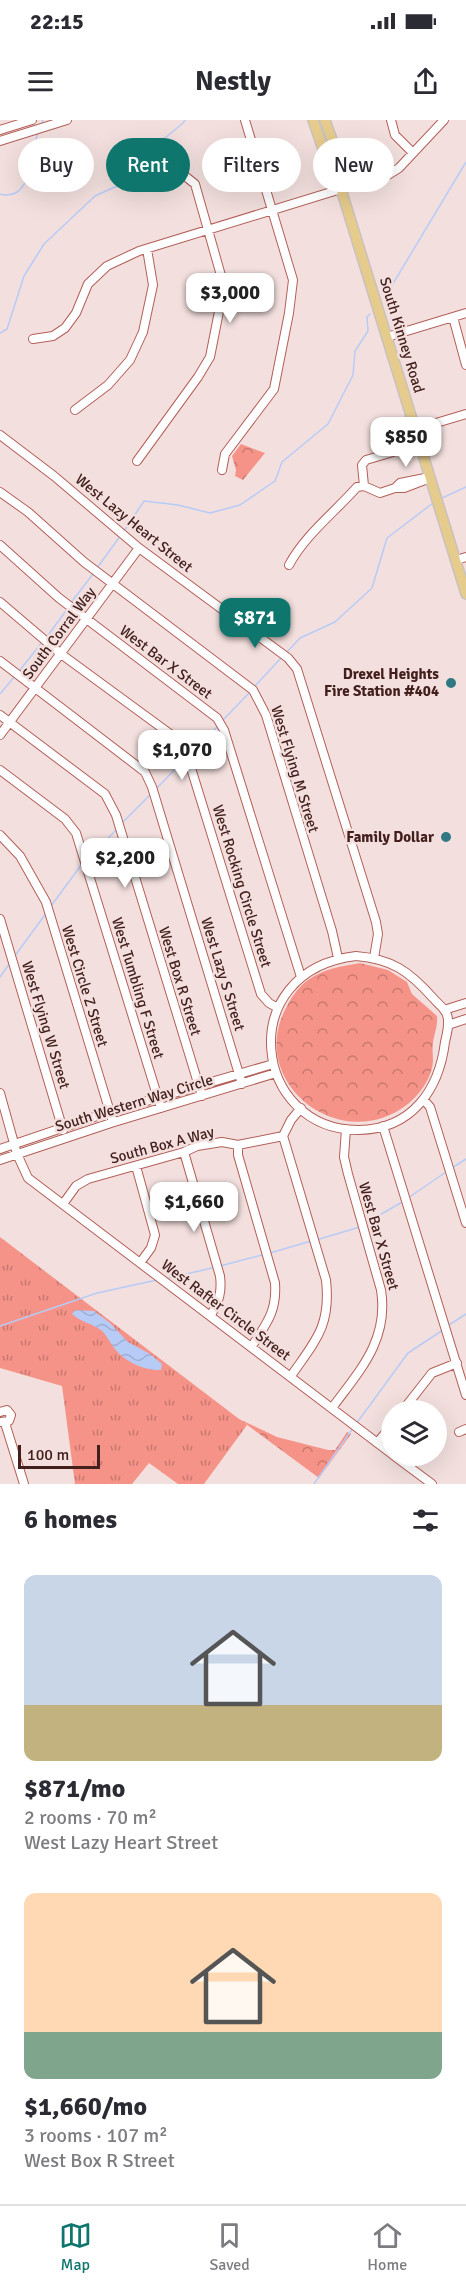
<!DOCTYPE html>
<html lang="en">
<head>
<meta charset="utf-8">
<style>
	:root { --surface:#fff; --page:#f7f7f7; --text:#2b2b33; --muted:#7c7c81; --line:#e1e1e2; --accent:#0f766e }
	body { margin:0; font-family:Signika,sans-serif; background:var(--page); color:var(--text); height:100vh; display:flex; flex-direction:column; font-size:22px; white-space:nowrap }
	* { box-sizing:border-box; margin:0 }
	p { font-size:20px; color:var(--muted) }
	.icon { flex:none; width:33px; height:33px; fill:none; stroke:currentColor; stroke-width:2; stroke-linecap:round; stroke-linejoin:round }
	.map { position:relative; height:1364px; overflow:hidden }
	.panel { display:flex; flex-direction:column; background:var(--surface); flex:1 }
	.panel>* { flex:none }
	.guide { position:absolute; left:18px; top:18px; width:430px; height:54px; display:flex; gap:12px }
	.controls { position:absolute; left:381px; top:1280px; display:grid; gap:12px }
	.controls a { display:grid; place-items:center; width:66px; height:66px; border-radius:50%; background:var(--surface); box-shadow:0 6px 24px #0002; font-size:30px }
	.scale { position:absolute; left:18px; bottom:15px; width:82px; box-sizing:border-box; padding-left:6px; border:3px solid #43201d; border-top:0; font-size:16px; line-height:21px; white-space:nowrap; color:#43201d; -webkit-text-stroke:4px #f3e0de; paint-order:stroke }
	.price { position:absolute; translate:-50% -51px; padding:0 14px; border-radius:12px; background:#fff; color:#222; font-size:20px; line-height:39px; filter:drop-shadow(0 2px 3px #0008) }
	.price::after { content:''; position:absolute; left:50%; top:36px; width:18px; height:14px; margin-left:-9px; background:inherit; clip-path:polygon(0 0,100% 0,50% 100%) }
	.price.active { background:var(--accent); color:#fff }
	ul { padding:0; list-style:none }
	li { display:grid; align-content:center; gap:12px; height:318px; padding:0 24px }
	li span { display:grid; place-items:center; height:186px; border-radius:12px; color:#555 }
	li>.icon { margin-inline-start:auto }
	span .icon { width:108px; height:108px; fill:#fffc; stroke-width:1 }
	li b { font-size:26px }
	h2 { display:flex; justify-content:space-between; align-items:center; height:72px; padding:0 24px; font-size:26px }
	.pill { padding:0 21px; border-radius:27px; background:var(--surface); box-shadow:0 6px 24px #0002; font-size:21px; line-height:54px }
	.pill.active { background:var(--accent); color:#fff }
	.status { display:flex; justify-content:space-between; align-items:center; height:42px; padding:0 30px; background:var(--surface); direction:ltr }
	.status svg { height:16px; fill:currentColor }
	header { display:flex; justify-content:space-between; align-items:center; height:78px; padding:0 24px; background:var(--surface); font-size:27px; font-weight:700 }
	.dock { display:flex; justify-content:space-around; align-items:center; height:84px; border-top:2px solid var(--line); background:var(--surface); font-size:16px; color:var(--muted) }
	.dock a { display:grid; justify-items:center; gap:3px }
	.dock .active { color:var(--accent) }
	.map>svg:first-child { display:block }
	.grass { fill:url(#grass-tufts) }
	.park { fill:url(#park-crowns) }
	.water { fill:url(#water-waves) }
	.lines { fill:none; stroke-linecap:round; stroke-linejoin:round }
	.stream { stroke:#b7cbf7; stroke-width:1.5 }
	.minor-casing { stroke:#b25f58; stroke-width:10 }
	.major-casing { stroke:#cac1c0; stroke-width:12 }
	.minor { stroke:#fff; stroke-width:8 }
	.major { stroke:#e5cb8c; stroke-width:9 }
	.poi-dot { fill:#317982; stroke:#f3e0de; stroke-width:2 }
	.labels { text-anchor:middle; stroke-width:5; stroke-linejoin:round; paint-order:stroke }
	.street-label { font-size:15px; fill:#43201d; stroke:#f3e0de }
	.poi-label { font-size:15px; font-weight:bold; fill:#43201d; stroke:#f3e0de; text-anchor:end }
</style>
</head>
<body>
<div class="status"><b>22:15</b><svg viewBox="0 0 49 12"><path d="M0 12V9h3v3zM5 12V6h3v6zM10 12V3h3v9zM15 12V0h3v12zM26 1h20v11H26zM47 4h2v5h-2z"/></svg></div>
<header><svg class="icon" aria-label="menu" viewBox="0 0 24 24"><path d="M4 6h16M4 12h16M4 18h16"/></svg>Nestly<svg class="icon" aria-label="share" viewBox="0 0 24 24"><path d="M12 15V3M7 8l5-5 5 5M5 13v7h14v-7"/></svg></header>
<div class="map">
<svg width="466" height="1364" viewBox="0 0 466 1364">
	<defs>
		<pattern id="grass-tufts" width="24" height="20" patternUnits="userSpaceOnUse" patternTransform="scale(1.5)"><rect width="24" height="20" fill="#f69388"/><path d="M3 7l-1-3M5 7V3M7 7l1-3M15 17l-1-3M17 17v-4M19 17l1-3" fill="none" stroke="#c9786f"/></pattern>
		<pattern id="park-crowns" width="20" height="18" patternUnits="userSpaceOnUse" patternTransform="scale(1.5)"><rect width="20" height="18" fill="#f69388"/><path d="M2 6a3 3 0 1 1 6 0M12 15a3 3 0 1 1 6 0" fill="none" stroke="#c9786f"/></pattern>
		<pattern id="water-waves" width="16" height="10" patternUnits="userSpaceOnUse" patternTransform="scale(1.5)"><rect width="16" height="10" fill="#b7cbf7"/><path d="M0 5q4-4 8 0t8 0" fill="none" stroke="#9faed3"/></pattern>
	</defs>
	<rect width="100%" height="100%" fill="#f3e0de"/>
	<path class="grass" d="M 0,1117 L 247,1305 L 204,1364 L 178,1364 L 149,1343 L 132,1364 L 75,1364 L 62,1266 L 0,1248 Z"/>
	<path class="park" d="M 241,324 L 265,333 L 243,360 L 235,356 L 236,350 L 232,336 Z
		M 360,843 L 388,850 L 407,862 L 412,874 L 437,896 C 438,906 434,914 433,923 C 432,929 433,935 433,941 C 432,958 420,974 408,984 C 341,1037 246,962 286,888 C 291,878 298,867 308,860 C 323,849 342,846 360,843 Z
		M 239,1299 L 277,1317 L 328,1330 L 335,1330 L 347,1312 L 351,1314 L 319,1358 Z"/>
	<path class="water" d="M 75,1190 L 94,1191 L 110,1203 L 128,1222 L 150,1234 L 162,1244 L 161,1250 C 146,1251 125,1242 115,1229 C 110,1223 107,1215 101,1210 C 91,1203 81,1202 72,1194 Z"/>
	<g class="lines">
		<path class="stream" d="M 41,5 L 43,0
			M 0,74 C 33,83 31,31 38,12
			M 385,177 L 466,42
			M 0,213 L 7,209 L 24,156 L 44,124 L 95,76 L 130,60 L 165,18 L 183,3 L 185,0
			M 440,379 L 466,367
			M 124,411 L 144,381 L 178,385 L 210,393 L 240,385 L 275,361 L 282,342 L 328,304 L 353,255 L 355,231 L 368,211 L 367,197 L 370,194
			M 97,448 L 121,415
			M 70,484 L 93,454
			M 46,518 L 68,488
			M 286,533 L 300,518 L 335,502 L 372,468 L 387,418 L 433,383
			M 20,550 L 43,521
			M 255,566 L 282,537
			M 0,574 L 15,556
			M 222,601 L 250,572
			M 191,634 L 219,605
			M 155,670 L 185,639
			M 121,704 L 152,673
			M 88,739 L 116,710
			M 51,786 L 82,744
			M 14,837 L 47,792
			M 0,857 L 10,843
			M 452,1048 L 466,1039
			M 408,1078 L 446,1052
			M 364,1104 L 404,1081
			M 316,1120 L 360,1107
			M 270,1133 L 311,1121
			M 220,1146 L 262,1135
			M 165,1159 L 216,1147
			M 449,1205 L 466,1194
			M 0,1206 L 97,1173 L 157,1160
			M 356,1304 L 408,1233 L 443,1210
			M 314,1364 L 353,1308"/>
		<g class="minor-casing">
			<path id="minor" d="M 391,0 L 395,15 L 413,33
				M 0,10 L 32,0
				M 0,21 L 67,0
				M 453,197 L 466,245
				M 387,217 L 466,193
				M 33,219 L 53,216 L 65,208 L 76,193 L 88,164 L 107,146 L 139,131 L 341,69 L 383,58 L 399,48 L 444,0
				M 75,290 L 108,265 L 130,240 L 143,212 L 153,165 L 147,129
				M 416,309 L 466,294
				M 0,315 L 54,356 L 139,428 L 288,538 L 297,549 L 376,802 L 378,814 L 374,838
				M 137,341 L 198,257 L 210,237 L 224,166 L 195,64 L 185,56
				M 222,350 L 225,334 L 274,269 L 289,193 L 293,160 L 245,0
				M 364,366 L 362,345 L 366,340 L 393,332
				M 395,368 L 404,368 L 425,360
				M 0,372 L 28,392 L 84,442 L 253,570 L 266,595 L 332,811 L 338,838
				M 0,425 L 59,478 L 217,598 L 224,610 L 301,857
				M 456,440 L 466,437
				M 289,445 C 305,415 334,393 357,367 L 364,366 L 380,373 L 395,368 L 400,363 L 430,357
				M 0,482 L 61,534 L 177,619 L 186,632 L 261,874 L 269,883 L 278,888
				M 0,541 L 145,652 L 152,667 L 242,964
				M 0,595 L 105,674 L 116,695 L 202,976
				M 0,615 L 139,428
				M 0,650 L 65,699 L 76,713 L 161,988
				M 0,715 L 20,736 L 46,782 L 113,1002
				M 0,799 L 63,1010
				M 356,836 C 392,839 409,851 433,878 C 437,883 445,888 447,895 C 450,903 447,913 445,922 C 439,970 412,1009 359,1010 C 253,1011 232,851 356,836 Z
				M 444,890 L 466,883
				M 448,905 L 466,899
				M 0,973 L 17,1034 L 28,1058 L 392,1334
				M 424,980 L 430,987 L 466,1103
				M 383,1006 L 466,1275
				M 283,1016 L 326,1160 C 331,1206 316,1220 291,1256
				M 238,1025 L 238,1035 L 275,1163 C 277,1191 267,1203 252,1226
				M 0,1029 L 109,992 L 273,944
				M 184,1032 L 220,1156 C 222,1172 219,1181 211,1195
				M 0,1040 L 111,1003 L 276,953
				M 136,1046 L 155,1115 L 151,1128 L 140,1143
				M 63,1084 L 76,1066 L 88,1059 L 184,1032 L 197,1026 L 222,1022 L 238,1025 L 283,1016 L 291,1000 L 301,988
				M 332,1288 C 360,1250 389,1220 381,1170 L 348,1054 L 344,1037 L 346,1009
				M 403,1290 L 432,1253 L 457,1243
				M 0,1292 L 7,1290 L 11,1295 L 9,1301 L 1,1302
				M 5,1303 L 24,1364
				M 459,1312 L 466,1309
				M 377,1323 L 392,1305
				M 393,1335 L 432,1364"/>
		</g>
		<g class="major-casing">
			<path id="major" d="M 313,0 L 323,29 L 341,69 L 466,474
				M 325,0 L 335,28 L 339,57"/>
		</g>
		<use href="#minor" class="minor"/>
		<use href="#major" class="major"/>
	</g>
	<g class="poi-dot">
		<circle cx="451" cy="563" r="6"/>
		<circle cx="446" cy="717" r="6"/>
	</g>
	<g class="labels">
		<g class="street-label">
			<text transform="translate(402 215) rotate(73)" y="5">South Kinney Road</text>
			<text transform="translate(134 403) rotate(39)" y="5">West Lazy Heart Street</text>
			<text transform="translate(59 513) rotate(-53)" y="5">South Corral Way</text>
			<text transform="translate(166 542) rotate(37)" y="5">West Bar X Street</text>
			<text transform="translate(295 649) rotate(73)" y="5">West Flying M Street</text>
			<text transform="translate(242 766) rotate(73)" y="5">West Rocking Circle Street</text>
			<text transform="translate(223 854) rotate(73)" y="5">West Lazy S Street</text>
			<text transform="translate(180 861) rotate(73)" y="5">West Box R Street</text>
			<text transform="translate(85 866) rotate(73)" y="5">West Circle Z Street</text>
			<text transform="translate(138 868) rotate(73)" y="5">West Tumbling F Street</text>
			<text transform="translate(46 905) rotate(73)" y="5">West Flying W Street</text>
			<text transform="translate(134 983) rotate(-17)" y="5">South Western Way Circle</text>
			<text transform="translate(162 1025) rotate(-15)" y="5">South Box A Way</text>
			<text transform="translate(379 1116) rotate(74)" y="5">West Bar X Street</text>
			<text transform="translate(226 1190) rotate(37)" y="5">West Rafter Circle Street</text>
		</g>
		<g class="poi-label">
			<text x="439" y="559">Drexel Heights<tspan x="439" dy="17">Fire Station #404</tspan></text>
			<text x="434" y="722">Family Dollar</text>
		</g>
	</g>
</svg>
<div class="controls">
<a><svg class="icon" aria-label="layers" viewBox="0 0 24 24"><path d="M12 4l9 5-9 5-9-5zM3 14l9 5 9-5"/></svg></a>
</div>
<div class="scale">100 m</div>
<b class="price" style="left:230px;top:204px">$3,000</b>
<b class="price" style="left:406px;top:348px">$850</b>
<b class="price active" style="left:255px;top:529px">$871</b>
<b class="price" style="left:182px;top:661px">$1,070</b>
<b class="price" style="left:125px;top:769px">$2,200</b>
<b class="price" style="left:194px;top:1113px">$1,660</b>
<div class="guide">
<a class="pill">Buy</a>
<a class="pill active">Rent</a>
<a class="pill">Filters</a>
<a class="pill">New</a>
</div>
</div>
<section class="panel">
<h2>6 homes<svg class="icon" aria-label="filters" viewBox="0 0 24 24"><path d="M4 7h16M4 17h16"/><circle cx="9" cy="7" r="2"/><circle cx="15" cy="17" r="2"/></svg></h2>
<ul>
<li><span style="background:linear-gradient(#c9d6e8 70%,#c2b280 0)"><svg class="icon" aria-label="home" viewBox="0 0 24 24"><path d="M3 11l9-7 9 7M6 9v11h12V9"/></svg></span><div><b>$871/mo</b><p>2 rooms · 70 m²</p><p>West Lazy Heart Street</p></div></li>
<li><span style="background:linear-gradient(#ffd9b3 75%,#7fa58c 0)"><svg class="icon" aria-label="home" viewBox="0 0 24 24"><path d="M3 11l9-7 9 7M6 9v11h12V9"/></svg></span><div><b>$1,660/mo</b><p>3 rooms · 107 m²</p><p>West Box R Street</p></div></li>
</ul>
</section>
<nav class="dock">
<a class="active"><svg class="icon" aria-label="map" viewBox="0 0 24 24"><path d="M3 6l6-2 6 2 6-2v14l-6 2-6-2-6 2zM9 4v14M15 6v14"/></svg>Map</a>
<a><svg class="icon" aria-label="saved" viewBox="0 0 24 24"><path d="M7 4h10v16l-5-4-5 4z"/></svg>Saved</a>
<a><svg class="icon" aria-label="home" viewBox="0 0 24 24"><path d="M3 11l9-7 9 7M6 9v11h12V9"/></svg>Home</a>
</nav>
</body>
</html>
